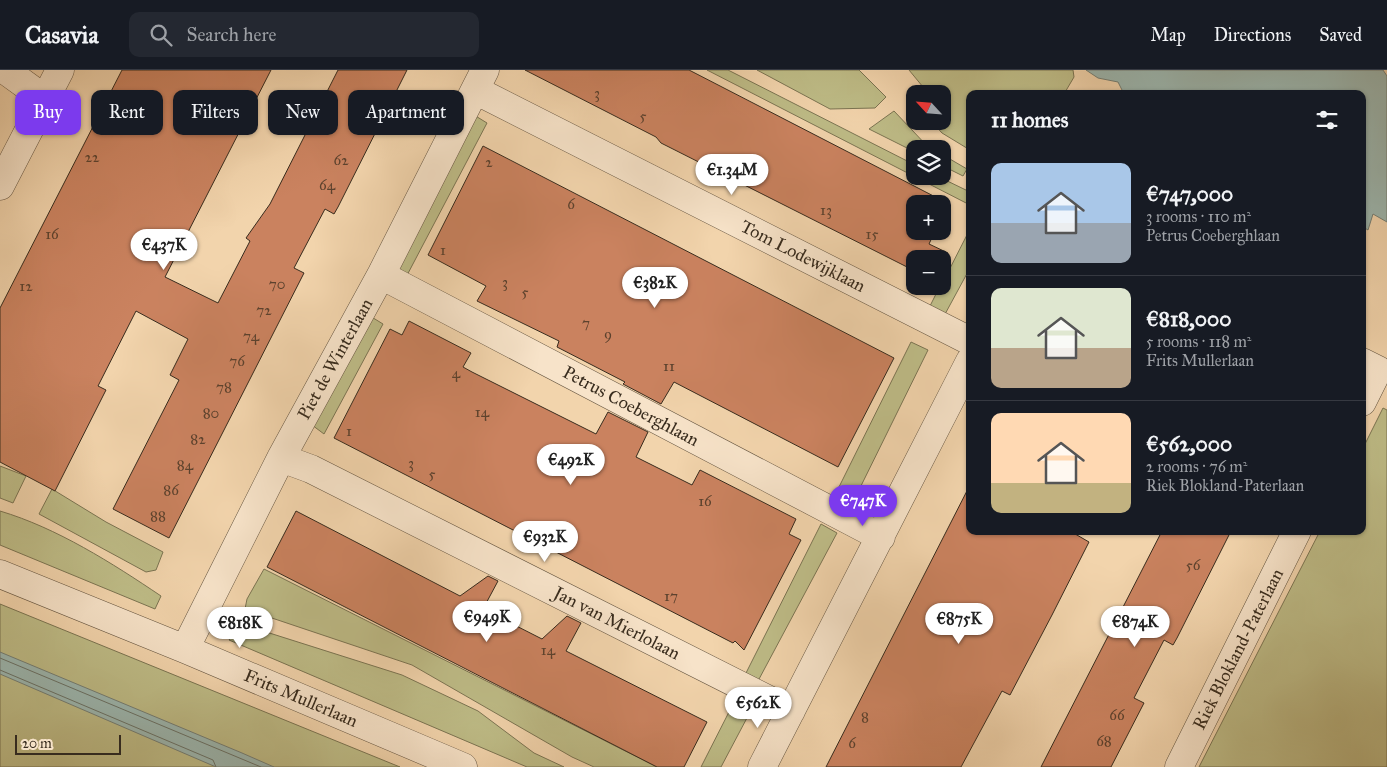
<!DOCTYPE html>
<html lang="en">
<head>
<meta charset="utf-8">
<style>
	:root { --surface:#171b24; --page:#242831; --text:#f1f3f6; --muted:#9ea1a6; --line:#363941; --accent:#7c3aed }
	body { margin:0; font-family:"IM FELL Great Primer",serif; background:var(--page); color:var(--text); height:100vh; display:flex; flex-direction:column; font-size:19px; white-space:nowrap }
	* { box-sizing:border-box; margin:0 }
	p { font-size:16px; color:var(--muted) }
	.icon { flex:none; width:28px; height:28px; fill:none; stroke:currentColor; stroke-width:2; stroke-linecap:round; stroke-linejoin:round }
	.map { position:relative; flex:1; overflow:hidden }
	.details { position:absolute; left:966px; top:20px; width:400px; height:445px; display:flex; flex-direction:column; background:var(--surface); border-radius:10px; box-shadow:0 1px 4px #0004 }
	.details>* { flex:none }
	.banner { position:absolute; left:15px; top:20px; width:475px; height:45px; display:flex; gap:10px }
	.needle { width:32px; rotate:296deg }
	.controls { position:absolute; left:906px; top:15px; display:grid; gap:10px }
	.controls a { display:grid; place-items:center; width:45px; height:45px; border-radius:10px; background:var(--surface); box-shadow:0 1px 4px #0004; font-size:25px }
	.scale { position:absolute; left:15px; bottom:12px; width:106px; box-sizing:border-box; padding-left:5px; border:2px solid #382c1e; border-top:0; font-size:14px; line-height:18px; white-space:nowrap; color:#382c1e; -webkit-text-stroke:4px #f7e3c9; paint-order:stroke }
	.price { position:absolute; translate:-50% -42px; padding:0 11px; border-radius:18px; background:#fff; color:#222; font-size:16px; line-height:32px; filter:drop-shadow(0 1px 2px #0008) }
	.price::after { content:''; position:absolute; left:50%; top:30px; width:15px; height:11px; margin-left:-8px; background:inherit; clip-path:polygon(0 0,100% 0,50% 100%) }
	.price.selected { background:var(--accent); color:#fff }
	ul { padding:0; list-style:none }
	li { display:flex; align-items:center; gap:15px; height:125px; padding:0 25px }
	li+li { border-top:1px solid var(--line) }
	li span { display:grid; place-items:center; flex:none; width:140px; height:100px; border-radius:10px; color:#555 }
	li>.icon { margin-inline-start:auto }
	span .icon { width:60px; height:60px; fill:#fffc; stroke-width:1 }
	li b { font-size:21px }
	h2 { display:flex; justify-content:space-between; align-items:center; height:60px; padding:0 25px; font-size:21px }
	.tag { padding:0 18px; border-radius:10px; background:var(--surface); box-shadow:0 1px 4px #0004; font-size:18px; line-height:45px }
	.tag.selected { background:var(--accent); color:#fff }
	header { display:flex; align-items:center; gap:30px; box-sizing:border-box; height:70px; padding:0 25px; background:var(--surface); border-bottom:1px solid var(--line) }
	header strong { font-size:24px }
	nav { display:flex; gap:28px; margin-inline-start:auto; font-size:18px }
	.search { width:350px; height:45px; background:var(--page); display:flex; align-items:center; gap:12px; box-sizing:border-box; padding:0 18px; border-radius:10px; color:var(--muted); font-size:19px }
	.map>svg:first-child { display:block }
	.green { fill:#bebc87; stroke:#7b7452 }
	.water { fill:#9cb7b0; stroke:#747f76 }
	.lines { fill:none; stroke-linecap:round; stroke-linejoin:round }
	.shore { stroke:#6a7267; stroke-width:1 }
	.building { fill:#ca825f; stroke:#382c1e }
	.street-casing { stroke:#665642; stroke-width:29 }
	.street { stroke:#f7e3c9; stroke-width:28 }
	.labels { text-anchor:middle; stroke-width:5; stroke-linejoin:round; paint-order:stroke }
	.number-label { font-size:15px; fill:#5c422e }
	.street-label { font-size:18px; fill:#382c1e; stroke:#f7e3c9 }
</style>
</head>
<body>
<header>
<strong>Casavia</strong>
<div class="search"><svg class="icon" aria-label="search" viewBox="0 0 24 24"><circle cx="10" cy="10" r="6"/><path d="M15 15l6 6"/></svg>Search here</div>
<nav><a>Map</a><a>Directions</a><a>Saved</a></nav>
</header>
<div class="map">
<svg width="1387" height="697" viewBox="0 0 1387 697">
	<rect width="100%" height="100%" fill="#f2d4ac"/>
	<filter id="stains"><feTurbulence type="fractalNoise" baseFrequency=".004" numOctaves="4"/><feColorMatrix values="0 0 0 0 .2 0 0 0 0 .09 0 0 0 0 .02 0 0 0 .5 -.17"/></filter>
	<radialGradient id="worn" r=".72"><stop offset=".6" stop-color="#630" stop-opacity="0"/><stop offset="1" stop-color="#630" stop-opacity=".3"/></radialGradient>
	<path class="green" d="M 707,0 L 728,0 L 915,95 L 915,106 L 937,106 L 970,122 L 970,135 Z
		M 757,0 L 859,0 L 886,27 L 875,38 L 830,39 Z
		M 909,0 L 1073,0 L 1074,7 L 1064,24 L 970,24 L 970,80 L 942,63 L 931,51 L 942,51 L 942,24 L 918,24 L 923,17 Z
		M 894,41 L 929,78 L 930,79 L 915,79 L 915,82 L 869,59 Z
		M 474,45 L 487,53 L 404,211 L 395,196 Z
		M 943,85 L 967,99 L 963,106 L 943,96 Z
		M 970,159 L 970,198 L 944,246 L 929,238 L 940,216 L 942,216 L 943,212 Z
		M 370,246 L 383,254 L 324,364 L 312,355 Z
		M 911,272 L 928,280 L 855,428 L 837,421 Z
		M 1383,338 L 1387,340 L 1387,697 L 1199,697 L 1320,461 L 1362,461 L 1363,378 Z
		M 0,396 L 26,406 L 13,433 L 0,428 Z
		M 52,419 L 106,452 L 163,482 L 156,500 L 146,502 L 39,444 Z
		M 0,441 C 57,458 112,493 161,526 L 155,539 L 0,475 Z
		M 821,454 L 837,463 L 758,611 L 746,603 Z
		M 264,499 L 657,697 L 594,697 L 572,687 L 412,595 L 245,539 L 247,529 Z
		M 0,534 L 400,697 L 0,697 Z
		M 241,554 L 402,605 L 478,641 L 534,683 L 564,697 L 527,697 L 229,570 Z
		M 731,638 L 748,646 L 721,697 L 701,697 Z"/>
	<path class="water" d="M 1086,0 L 1383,0 L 1387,6 L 1387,152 L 1373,144 L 1368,160 L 1363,157 L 1362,24 L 1124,24 L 1118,12 L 1098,8 Z
		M 0,582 L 242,683 L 274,697 L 216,697 L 0,604 Z"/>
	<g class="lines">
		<path class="shore" d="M 0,588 L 261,697
			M 0,600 L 213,690 L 216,697"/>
	</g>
	<path class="building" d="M 122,0 L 271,0 L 165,207 L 218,233 L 250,171 L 246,168 L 270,134 L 338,0 L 407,0 L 338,137 L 334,144 L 325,139 L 294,198 L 304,203 L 169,468 L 113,439 L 179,310 L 170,305 L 188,269 L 136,241 L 98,316 L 106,320 L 55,421 L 0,392 L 0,238 Z
		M 525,0 L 689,0 L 949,134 L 942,147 L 942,134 L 915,134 L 915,161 L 935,161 L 929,174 L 948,183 L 942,193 L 942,189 L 915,189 L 915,201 L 661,73 L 656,67 Z
		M 483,76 L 894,288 L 838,397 L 674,312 L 661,334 L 623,314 L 625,312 L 557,277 L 559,271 L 477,231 L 486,216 L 428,185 Z
		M 409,251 L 471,283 L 463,297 L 472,302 L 596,364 L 608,342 L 648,362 L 636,387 L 692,415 L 700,400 L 796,449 L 789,464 L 801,470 L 744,580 L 735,571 L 733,573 L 334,368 L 390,259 L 402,265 Z
		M 970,415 L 970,461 L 1070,461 L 1089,472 L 1052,545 L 1010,625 L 1002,621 L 961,697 L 826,697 Z
		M 296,441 L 460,526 L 488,506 L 498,511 L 483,539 L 542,569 L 567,546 L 581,553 L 566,581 L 707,652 L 684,697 L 657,697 L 267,497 Z
		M 1162,461 L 1231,461 L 1177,568 L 1173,575 L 1164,570 L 1134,628 L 1144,633 L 1111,697 L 1041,697 Z"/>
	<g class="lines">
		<g class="street-casing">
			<path id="street" d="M 5,0 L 45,29
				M 475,20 L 970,271
				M 0,116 L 60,0
				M 381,205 L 881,467
				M 1362,292 L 1378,300 L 1362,332
				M 281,388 L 311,399 L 791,641
				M 0,504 L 185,579 L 463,697
				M 185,579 L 281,388 L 381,205 L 485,0
				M 762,697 L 970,291
				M 1179,697 L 1297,461"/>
		</g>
		<use href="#street" class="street"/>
	</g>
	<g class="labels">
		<g class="number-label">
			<text x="597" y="28">3</text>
			<text x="643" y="51">5</text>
			<text x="92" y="92">22</text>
			<text x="341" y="95">62</text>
			<text x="489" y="97">2</text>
			<text x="327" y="120">64</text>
			<text x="571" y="139">6</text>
			<text x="826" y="145">13</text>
			<text x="52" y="169">16</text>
			<text x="872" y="169">15</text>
			<text x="443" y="185">1</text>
			<text x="505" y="217">3</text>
			<text x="277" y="219">70</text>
			<text x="26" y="221">12</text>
			<text x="525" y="227">5</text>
			<text x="264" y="245">72</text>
			<text x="586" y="258">7</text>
			<text x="608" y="269">9</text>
			<text x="251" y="271">74</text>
			<text x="237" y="296">76</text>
			<text x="669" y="301">11</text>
			<text x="456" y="308">4</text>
			<text x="224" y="322">78</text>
			<text x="482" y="347">14</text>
			<text x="211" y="348">80</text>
			<text x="349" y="366">1</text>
			<text x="198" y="374">82</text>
			<text x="411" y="398">3</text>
			<text x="185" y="400">84</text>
			<text x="432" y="409">5</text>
			<text x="171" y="425">86</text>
			<text x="705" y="436">16</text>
			<text x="158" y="451">88</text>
			<text x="1193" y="500">56</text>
			<text x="671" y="531">17</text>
			<text x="548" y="585">14</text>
			<text x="1117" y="650">66</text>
			<text x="865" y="652">8</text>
			<text x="1104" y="676">68</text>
			<text x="852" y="678">6</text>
		</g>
		<g class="street-label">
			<text transform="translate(803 186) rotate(27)" y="6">Tom Lodewijklaan</text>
			<text transform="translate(335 289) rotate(-61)" y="6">Piet de Winterlaan</text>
			<text transform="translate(631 336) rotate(28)" y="6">Petrus Coeberghlaan</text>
			<text transform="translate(617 553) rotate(27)" y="6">Jan van Mierlolaan</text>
			<text transform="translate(1238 579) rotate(-63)" y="6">Riek Blokland-Paterlaan</text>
			<text transform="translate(301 628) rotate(23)" y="6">Frits Mullerlaan</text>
		</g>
	</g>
	<rect width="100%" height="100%" filter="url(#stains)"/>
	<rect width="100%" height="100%" fill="url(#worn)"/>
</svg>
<div class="controls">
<a><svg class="needle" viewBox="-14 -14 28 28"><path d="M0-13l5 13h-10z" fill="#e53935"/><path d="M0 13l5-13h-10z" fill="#9ea1a6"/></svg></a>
<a><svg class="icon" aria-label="layers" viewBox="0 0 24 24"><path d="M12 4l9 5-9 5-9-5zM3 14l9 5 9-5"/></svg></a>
<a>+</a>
<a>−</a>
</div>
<div class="scale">20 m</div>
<b class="price" style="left:732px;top:126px">€1.34M</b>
<b class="price" style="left:164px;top:201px">€437K</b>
<b class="price" style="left:655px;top:239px">€382K</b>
<b class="price" style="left:571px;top:416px">€492K</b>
<b class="price selected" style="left:863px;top:457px">€747K</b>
<b class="price" style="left:545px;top:493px">€932K</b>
<b class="price" style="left:487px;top:573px">€949K</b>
<b class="price" style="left:959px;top:575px">€875K</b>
<b class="price" style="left:1135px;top:578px">€874K</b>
<b class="price" style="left:240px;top:579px">€818K</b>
<b class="price" style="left:758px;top:659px">€562K</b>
<div class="banner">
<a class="tag selected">Buy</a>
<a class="tag">Rent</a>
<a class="tag">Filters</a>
<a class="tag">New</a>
<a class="tag">Apartment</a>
</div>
<section class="details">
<h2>11 homes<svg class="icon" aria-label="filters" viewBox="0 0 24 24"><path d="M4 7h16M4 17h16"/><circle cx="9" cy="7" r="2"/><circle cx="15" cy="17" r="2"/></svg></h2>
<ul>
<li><span style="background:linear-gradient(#a9c7e8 60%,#9aa5b1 0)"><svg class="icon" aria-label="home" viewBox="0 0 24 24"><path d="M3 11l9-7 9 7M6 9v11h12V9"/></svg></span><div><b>€747,000</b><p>3 rooms · 110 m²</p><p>Petrus Coeberghlaan</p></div></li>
<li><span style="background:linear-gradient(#dfe7d0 60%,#b9a48a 0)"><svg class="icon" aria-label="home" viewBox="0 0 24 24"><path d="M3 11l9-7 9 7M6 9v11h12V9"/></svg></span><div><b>€818,000</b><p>5 rooms · 118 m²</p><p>Frits Mullerlaan</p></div></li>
<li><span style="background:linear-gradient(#ffd9b3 70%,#c2b280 0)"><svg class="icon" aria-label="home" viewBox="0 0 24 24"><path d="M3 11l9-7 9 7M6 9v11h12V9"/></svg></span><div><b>€562,000</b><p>2 rooms · 76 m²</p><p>Riek Blokland-Paterlaan</p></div></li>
</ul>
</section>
</div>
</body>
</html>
